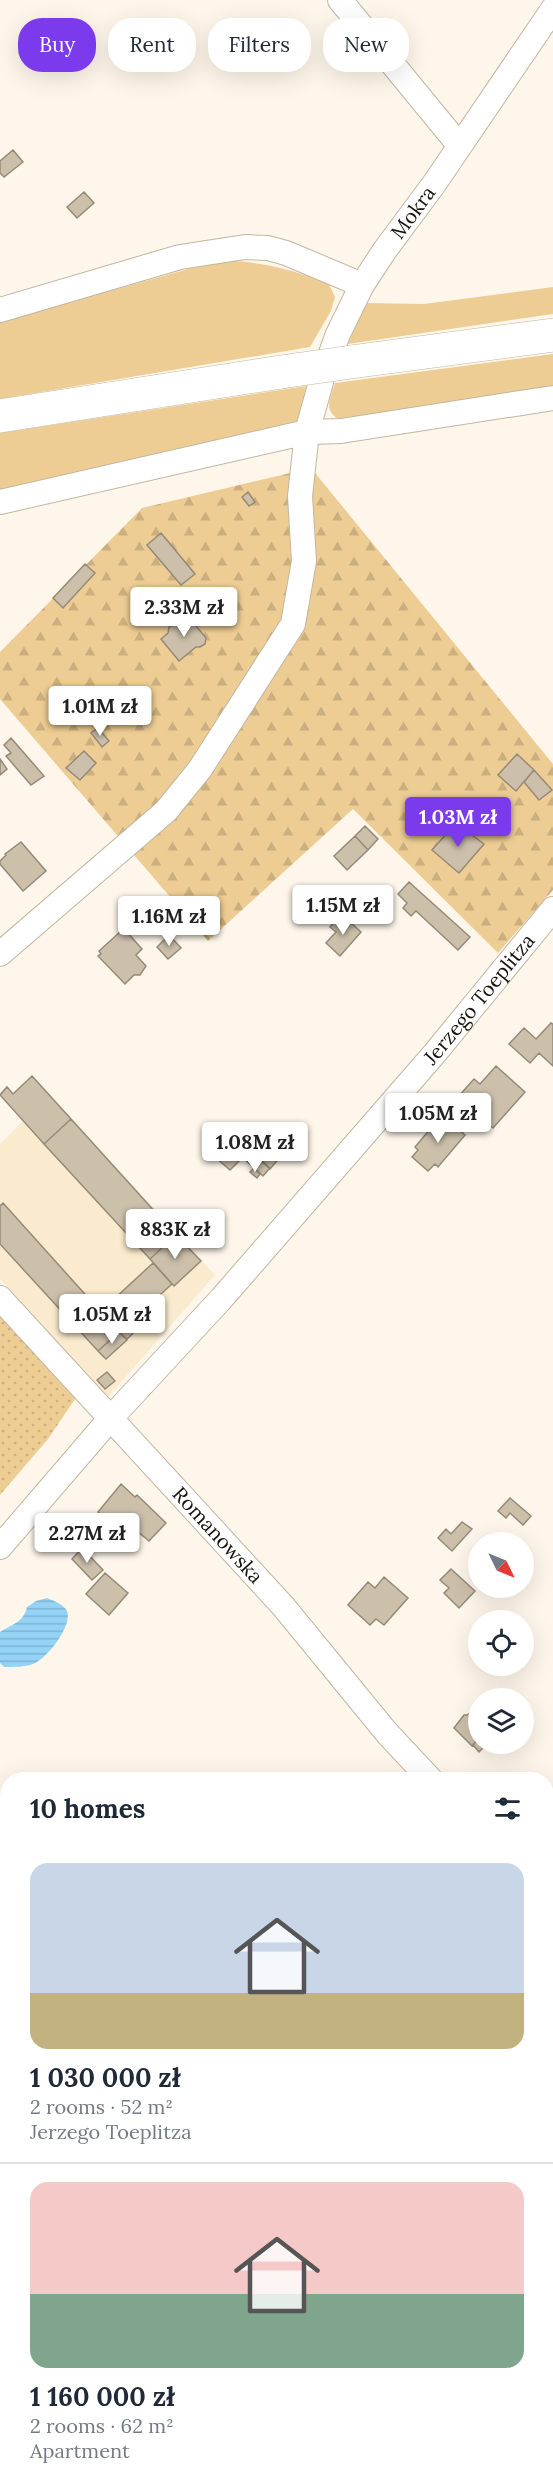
<!DOCTYPE html>
<html lang="en">
<head>
<meta charset="utf-8">
<style>
	:root { --surface:#fff; --page:#f6f6f7; --text:#1f2937; --muted:#747a83; --line:#e0e1e3; --accent:#7c3aed }
	body { margin:0; font-family:Lora,serif; background:var(--page); color:var(--text); height:100vh; display:flex; flex-direction:column; font-size:22px; white-space:nowrap }
	* { box-sizing:border-box; margin:0 }
	p { font-size:20px; color:var(--muted) }
	.icon { flex:none; width:33px; height:33px; fill:none; stroke:currentColor; stroke-width:2; stroke-linecap:round; stroke-linejoin:round }
	.map { position:relative; flex:1; overflow:hidden }
	.panel { position:absolute; left:0px; top:1772px; width:554px; height:722px; display:flex; flex-direction:column; background:var(--surface); border-radius:24px 24px 0 0; box-shadow:0 6px 24px #0002 }
	.panel>* { flex:none }
	.hud { position:absolute; left:18px; top:18px; width:518px; height:54px; display:flex; gap:12px }
	.needle { width:39px; rotate:133deg }
	.fabs { position:absolute; left:468px; top:1532px; display:grid; gap:12px }
	.fabs a { display:grid; place-items:center; width:66px; height:66px; border-radius:50%; background:var(--surface); box-shadow:0 6px 24px #0002; font-size:30px }
	.price { position:absolute; translate:-50% -51px; padding:0 14px; border-radius:6px; background:#fff; color:#222; font-size:20px; line-height:39px; filter:drop-shadow(0 2px 3px #0008) }
	.price::after { content:''; position:absolute; left:50%; top:36px; width:18px; height:14px; margin-left:-9px; background:inherit; clip-path:polygon(0 0,100% 0,50% 100%) }
	.price.selected { background:var(--accent); color:#fff }
	ul { padding:0; list-style:none }
	li { display:grid; align-content:center; gap:12px; height:318px; padding:0 30px }
	li+li { border-top:2px solid var(--line) }
	li span { display:grid; place-items:center; height:186px; border-radius:18px; color:#555 }
	li>.icon { margin-inline-start:auto }
	span .icon { width:108px; height:108px; fill:#fffc; stroke-width:1 }
	li b { font-size:26px }
	h2 { display:flex; justify-content:space-between; align-items:center; height:72px; padding:0 30px; font-size:26px }
	.tag { padding:0 21px; border-radius:24px; background:var(--surface); box-shadow:0 6px 24px #0002; font-size:21px; line-height:54px }
	.tag.selected { background:var(--accent); color:#fff }
	.map>svg:first-child { display:block }
	.built { fill:#fbebce }
	.green { fill:#eecd94 }
	.forest { fill:url(#forest-firs) }
	.garden { fill:url(#garden-dots) }
	.water { fill:url(#water-rules) }
	.lines { fill:none; stroke-linecap:round; stroke-linejoin:round }
	.stream { stroke:#94d3f5; stroke-width:6 }
	.building { fill:#ccc0ab; stroke:#968a77; stroke-width:1.5 }
	.street-casing { stroke:#c2b6a2; stroke-width:26 }
	.primary-casing { stroke:#c2b6a2; stroke-width:34 }
	.street { stroke:#fff; stroke-width:24 }
	.primary { stroke:#fff; stroke-width:33 }
	.primary-bridge-casing { stroke:#c2b6a2; stroke-width:34; stroke-linecap:butt }
	.primary-bridge { stroke:#fff; stroke-width:33 }
	.labels { text-anchor:middle; stroke-width:5; stroke-linejoin:round; paint-order:stroke }
	.street-label { font-size:20px; fill:#17130c; stroke:#fef6ea }
</style>
</head>
<body>
<div class="map">
<svg width="553" height="2492" viewBox="0 0 553 2492">
	<defs>
		<pattern id="forest-firs" width="22" height="20" patternUnits="userSpaceOnUse" patternTransform="scale(1.5)"><rect width="22" height="20" fill="#eecd94"/><path d="M5 1l3.5 6h-7zM16 11l3.5 6h-7z" fill="#cbaf7e"/></pattern>
		<pattern id="garden-dots" width="8" height="8" patternUnits="userSpaceOnUse" patternTransform="scale(1.5)"><rect width="8" height="8" fill="#eecd94"/><path d="M2 2h.1M6 6h.1" fill="none" stroke="#cbaf7e" stroke-width="1.8" stroke-linecap="round"/></pattern>
		<pattern id="water-rules" width="6" height="5" patternUnits="userSpaceOnUse" patternTransform="scale(1.5)"><rect width="6" height="5" fill="#94d3f5"/><path d="M0 2.5h6" fill="none" stroke="#7fb4d1"/></pattern>
	</defs>
	<rect width="100%" height="100%" fill="#fef6ea"/>
	<path class="built" d="M 49,1094 L 215,1275 L 108,1397 L 0,1279 L 0,1144 Z
		M 546,1920 L 553,1928 L 553,1996 L 546,2002 Z"/>
	<path class="green" d="M 220,260 C 264,262 288,268 329,284 L 335,297 L 331,311 L 310,347 L 0,399 L 0,322 Z
		M 553,287 L 553,314 L 348,344 L 366,303 L 424,304 Z
		M 553,354 L 553,388 L 339,420 C 323,409 330,399 335,383 Z
		M 306,386 L 299,423 L 0,492 L 0,433 Z"/>
	<path class="forest" d="M 311,468 L 553,764 L 553,890 L 498,953 L 353,809 L 208,941 L 0,699 L 0,652 L 142,508 Z
		M 346,2486 L 401,2486 L 407,2492 L 340,2492 Z"/>
	<path class="garden" d="M 0,1313 L 77,1396 L 48,1439 L 0,1495 Z"/>
	<path class="water" d="M 47,1598 C 54,1601 63,1604 67,1611 C 73,1625 47,1659 33,1664 C 25,1667 13,1667 4,1667 L 0,1663 L 0,1632 C 11,1625 24,1622 27,1607 L 36,1601 Z"/>
	<g class="lines">
		<path class="stream" d="M 0,2038 L 8,2029
			M 0,2341 L 8,2351
			M 113,2486 L 116,2492"/>
	</g>
	<path class="building" d="M 13,150 L 23,162 L 4,177 L 0,173 L 0,161 Z
		M 84,192 L 94,203 L 77,218 L 67,207 Z
		M 248,492 L 255,502 L 249,506 L 242,497 Z
		M 161,533 L 195,574 L 181,585 L 147,545 Z
		M 85,564 L 95,573 L 63,608 L 53,598 Z
		M 188,616 L 206,638 L 205,644 L 200,647 L 196,647 L 179,661 L 161,639 L 168,633 L 169,627 L 175,624 L 178,625 Z
		M 98,728 L 109,741 L 102,747 L 91,733 Z
		M 11,738 L 44,776 L 31,785 L 6,756 L 11,753 L 4,745 Z
		M 84,751 L 96,763 L 80,780 L 66,768 Z
		M 517,754 L 534,770 L 516,791 L 498,775 Z
		M 0,759 L 7,769 L 0,775 Z
		M 534,770 L 552,790 L 539,800 L 524,782 Z
		M 456,823 L 484,844 L 459,873 L 432,850 Z
		M 365,826 L 378,839 L 368,850 L 355,836 Z
		M 355,836 L 368,850 L 347,870 L 334,856 Z
		M 21,842 L 46,871 L 23,891 L 0,864 L 0,861 L 6,855 L 5,854 Z
		M 409,882 L 470,937 L 458,950 L 416,911 L 411,916 L 403,908 L 407,903 L 398,894 Z
		M 337,919 L 343,924 L 347,919 L 361,932 L 340,956 L 326,943 L 336,932 L 330,927 Z
		M 121,931 L 123,933 L 126,931 L 142,949 L 136,955 L 146,966 L 140,975 L 134,975 L 125,984 L 98,956 L 101,954 L 99,951 Z
		M 169,935 L 181,948 L 168,959 L 157,947 Z
		M 551,1023 L 553,1024 L 553,1066 L 539,1053 L 530,1063 L 509,1044 L 524,1028 L 536,1039 Z
		M 496,1066 L 525,1092 L 493,1128 L 458,1097 L 474,1079 L 480,1084 Z
		M 32,1076 L 71,1119 L 44,1144 L 0,1095 L 7,1087 L 13,1094 Z
		M 442,1115 L 465,1135 L 438,1167 L 435,1164 L 428,1171 L 412,1157 L 418,1150 L 415,1147 Z
		M 71,1119 L 176,1235 L 150,1259 L 44,1144 Z
		M 247,1124 L 282,1155 L 270,1169 L 235,1137 Z
		M 268,1134 L 273,1140 L 270,1144 L 264,1139 Z
		M 235,1137 L 270,1168 L 263,1176 L 229,1145 Z
		M 229,1145 L 242,1158 L 230,1170 L 216,1158 Z
		M 254,1168 L 260,1174 L 257,1178 L 250,1172 Z
		M 3,1203 L 119,1332 L 98,1351 L 0,1244 L 0,1206 Z
		M 176,1235 L 201,1261 L 174,1286 L 150,1259 Z
		M 153,1263 L 172,1284 L 119,1332 L 101,1311 Z
		M 139,1313 L 146,1321 L 127,1339 L 119,1332 Z
		M 119,1332 L 127,1340 L 106,1359 L 98,1351 Z
		M 107,1372 L 115,1381 L 105,1389 L 97,1380 Z
		M 121,1484 L 135,1497 L 137,1495 L 166,1523 L 149,1541 L 138,1532 L 133,1536 L 128,1531 L 126,1533 L 113,1521 L 110,1524 L 98,1512 Z
		M 510,1498 L 531,1516 L 523,1525 L 510,1513 L 506,1518 L 498,1511 Z
		M 462,1522 L 472,1529 L 452,1551 L 438,1538 L 446,1529 L 451,1534 Z
		M 82,1548 L 103,1570 L 92,1580 L 72,1559 Z
		M 451,1569 L 475,1591 L 459,1608 L 444,1593 L 449,1588 L 440,1580 Z
		M 105,1573 L 128,1593 L 109,1615 L 86,1594 Z
		M 384,1577 L 408,1598 L 384,1625 L 376,1619 L 370,1625 L 348,1605 L 368,1582 L 375,1588 Z
		M 474,1710 L 478,1715 L 478,1739 L 472,1746 L 454,1728 L 464,1715 L 467,1715 Z
		M 478,1739 L 478,1743 L 488,1743 L 479,1752 L 473,1745 Z
		M 553,1954 L 553,1993 L 547,1996 L 546,1961 Z
		M 553,2020 L 553,2036 L 546,2028 Z
		M 546,2028 L 553,2036 L 553,2062 L 546,2068 Z
		M 546,2090 L 553,2099 L 553,2102 L 546,2107 Z
		M 553,2102 L 553,2121 L 550,2124 L 546,2119 L 546,2107 Z
		M 491,2486 L 509,2486 L 516,2492 L 492,2492 L 488,2488 Z"/>
	<g class="lines">
		<g class="street-casing">
			<g id="street">
				<path d="M 340,0 L 459,145"/>
				<path d="M 0,310 L 180,257 L 245,247 L 268,248 L 286,253 L 362,285"/>
				<path d="M 0,502 L 307,432 L 341,431 L 553,398"/>
				<path id="s1" d="M 0,954 L 166,811 L 200,769 L 293,624 L 304,561 L 300,496 L 307,432 L 323,375 L 338,334 L 362,285 L 385,250 L 434,184 L 553,9"/>
				<path id="s2" d="M 0,1298 L 283,1606 L 387,1733 L 430,1779"/>
				<path id="s3" d="M 0,1547 L 110,1419 L 222,1298 L 435,1053 L 553,909"/>
				<path d="M 546,1902 L 553,1910"/>
			</g>
		</g>
		<g class="primary-casing">
			<path id="primary" d="M 351,362 L 553,335
				M 0,416 L 281,372"/>
		</g>
		<use href="#street" class="street"/>
		<use href="#primary" class="primary"/>
		<g class="primary-bridge-casing">
			<path id="primary-bridge" d="M 281,372 L 351,362"/>
		</g>
		<use href="#primary-bridge" class="primary-bridge"/>
	</g>
	<g class="labels">
		<g class="street-label">
			<text dy="7" stroke="none"><textPath href="#s1" startOffset="885">Mokra</textPath></text>
			<text dy="7" stroke="none"><textPath href="#s3" startOffset="728">Jerzego Toeplitza</textPath></text>
			<text dy="7" stroke="none"><textPath href="#s2" startOffset="322">Romanowska</textPath></text>
		</g>
	</g>
</svg>
<div class="fabs">
<a><svg class="needle" viewBox="-14 -14 28 28"><path d="M0-13l5 13h-10z" fill="#e53935"/><path d="M0 13l5-13h-10z" fill="#747a83"/></svg></a>
<a><svg class="icon" aria-label="locate" viewBox="0 0 24 24"><circle cx="12" cy="12" r="6"/><path d="M12 2v4M12 18v4M2 12h4M18 12h4"/></svg></a>
<a><svg class="icon" aria-label="layers" viewBox="0 0 24 24"><path d="M12 4l9 5-9 5-9-5zM3 14l9 5 9-5"/></svg></a>
</div>
<b class="price" style="left:184px;top:638px">2.33M zł</b>
<b class="price" style="left:100px;top:737px">1.01M zł</b>
<b class="price selected" style="left:458px;top:848px">1.03M zł</b>
<b class="price" style="left:343px;top:936px">1.15M zł</b>
<b class="price" style="left:169px;top:947px">1.16M zł</b>
<b class="price" style="left:438px;top:1144px">1.05M zł</b>
<b class="price" style="left:255px;top:1173px">1.08M zł</b>
<b class="price" style="left:175px;top:1260px">883K zł</b>
<b class="price" style="left:112px;top:1345px">1.05M zł</b>
<b class="price" style="left:87px;top:1564px">2.27M zł</b>
<div class="hud">
<a class="tag selected">Buy</a>
<a class="tag">Rent</a>
<a class="tag">Filters</a>
<a class="tag">New</a>
</div>
<section class="panel">
<h2>10 homes<svg class="icon" aria-label="filters" viewBox="0 0 24 24"><path d="M4 7h16M4 17h16"/><circle cx="9" cy="7" r="2"/><circle cx="15" cy="17" r="2"/></svg></h2>
<ul>
<li><span style="background:linear-gradient(#c9d6e8 70%,#c2b280 0)"><svg class="icon" aria-label="home" viewBox="0 0 24 24"><path d="M3 11l9-7 9 7M6 9v11h12V9"/></svg></span><div><b>1 030 000 zł</b><p>2 rooms · 52 m²</p><p>Jerzego Toeplitza</p></div></li>
<li><span style="background:linear-gradient(#f6c9c9 60%,#7fa58c 0)"><svg class="icon" aria-label="home" viewBox="0 0 24 24"><path d="M3 11l9-7 9 7M6 9v11h12V9"/></svg></span><div><b>1 160 000 zł</b><p>2 rooms · 62 m²</p><p>Apartment</p></div></li>
</ul>
</section>
</div>
</body>
</html>
